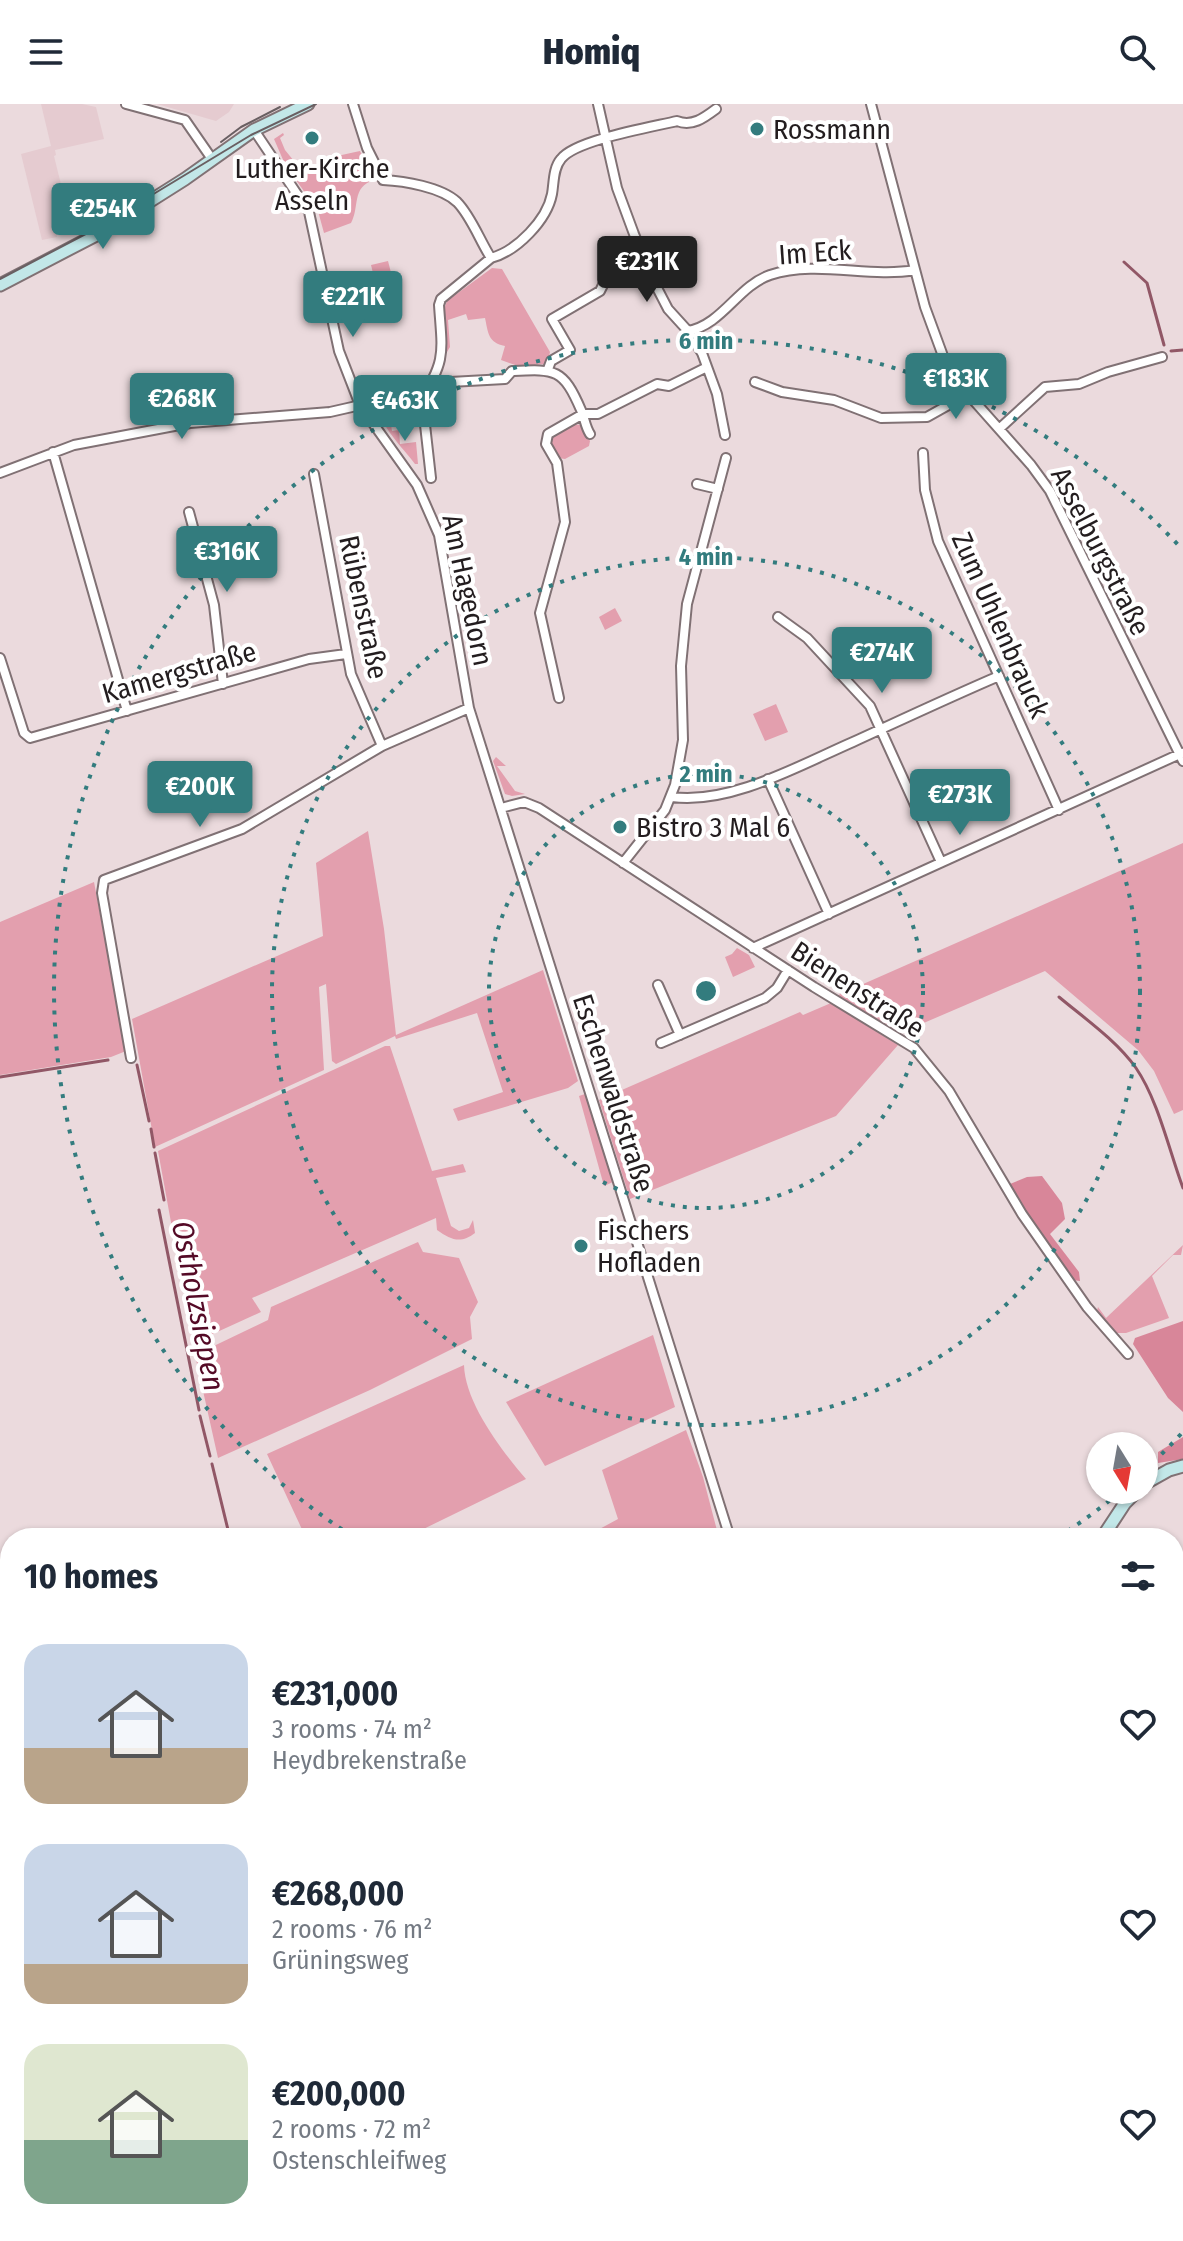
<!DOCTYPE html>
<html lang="en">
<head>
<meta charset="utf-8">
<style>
	:root { --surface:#fff; --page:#f2f2f3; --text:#1f2937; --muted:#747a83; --accent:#337c7e }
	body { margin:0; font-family:"Fira Sans Condensed",sans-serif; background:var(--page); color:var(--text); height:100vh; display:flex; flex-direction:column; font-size:30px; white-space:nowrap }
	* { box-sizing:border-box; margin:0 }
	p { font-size:26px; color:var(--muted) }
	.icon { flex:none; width:44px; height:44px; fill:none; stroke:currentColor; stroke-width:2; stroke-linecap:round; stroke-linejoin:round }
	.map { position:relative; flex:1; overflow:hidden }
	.drawer { position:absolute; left:0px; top:1424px; width:1184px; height:714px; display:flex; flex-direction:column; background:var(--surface); border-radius:32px 32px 0 0; box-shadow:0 2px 6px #0004 }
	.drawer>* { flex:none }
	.needle { width:52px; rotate:169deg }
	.buttons { position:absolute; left:1086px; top:1328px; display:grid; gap:16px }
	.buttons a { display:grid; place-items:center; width:72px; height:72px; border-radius:50%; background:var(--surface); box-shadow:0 2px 6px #0004; font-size:40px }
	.price { position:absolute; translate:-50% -68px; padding:0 18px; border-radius:8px; background:var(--accent); color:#fff; font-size:26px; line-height:52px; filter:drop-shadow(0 2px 4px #0008) }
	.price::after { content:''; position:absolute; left:50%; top:48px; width:24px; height:18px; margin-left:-12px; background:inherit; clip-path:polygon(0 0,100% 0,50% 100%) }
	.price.active { background:#222; color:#fff }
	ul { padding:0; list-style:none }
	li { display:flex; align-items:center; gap:24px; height:200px; padding:0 24px }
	li span { display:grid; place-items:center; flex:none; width:224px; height:160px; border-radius:24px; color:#555 }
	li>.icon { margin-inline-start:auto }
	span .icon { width:96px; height:96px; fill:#fffc; stroke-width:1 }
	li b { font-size:34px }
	h2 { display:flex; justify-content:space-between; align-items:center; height:96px; padding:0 24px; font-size:34px }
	header { display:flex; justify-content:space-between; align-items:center; height:104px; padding:0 24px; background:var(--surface); font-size:36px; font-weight:800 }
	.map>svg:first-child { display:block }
	.built { fill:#e5cbd0 }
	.green { fill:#e39fae }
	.forest { fill:#d88699 }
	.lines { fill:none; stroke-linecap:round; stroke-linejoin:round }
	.stream { stroke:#915766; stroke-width:3 }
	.minor-casing { stroke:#807174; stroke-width:12 }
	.secondary-casing { stroke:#807174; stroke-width:15 }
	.minor { stroke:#fff; stroke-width:8 }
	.secondary { stroke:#c2e7e8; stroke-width:11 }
	.tram { stroke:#695f62; stroke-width:2 }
	.ring { fill:none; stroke:#337c7e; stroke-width:4; stroke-dasharray:4 8 }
	.poi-dot { fill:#337c7e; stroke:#fff; stroke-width:3 }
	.labels { text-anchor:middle; stroke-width:8; stroke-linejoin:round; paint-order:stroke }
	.poi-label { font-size:28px; fill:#231d1f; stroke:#fff; text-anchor:start }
	.street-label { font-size:28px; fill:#231d1f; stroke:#fff }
	.water-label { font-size:30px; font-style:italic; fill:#540a26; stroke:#fff }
	.centre { fill:#337c7e; stroke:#fff; stroke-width:4 }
	.ring-label { font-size:24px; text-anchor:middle; font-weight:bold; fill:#337c7e; stroke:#fff; stroke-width:8; stroke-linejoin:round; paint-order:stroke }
</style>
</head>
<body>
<header><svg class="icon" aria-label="menu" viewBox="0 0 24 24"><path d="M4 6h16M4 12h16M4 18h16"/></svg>Homiq<svg class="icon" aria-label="search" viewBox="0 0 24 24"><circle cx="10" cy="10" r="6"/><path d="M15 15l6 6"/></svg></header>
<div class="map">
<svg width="1183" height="2137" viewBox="0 0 1183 2137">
	<rect width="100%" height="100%" fill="#ebdadd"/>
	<path class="built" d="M 41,0 L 82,0 L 96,3 L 104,35 L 55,46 L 56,51 L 54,52 L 68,109 L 59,112 L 61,115 L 70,113 L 72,123 L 56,128 L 57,133 L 42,136 L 21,50 L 51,42 Z
		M 157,0 L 234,0 L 229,8 L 216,17 Z"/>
	<path class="green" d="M 283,29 L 284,31 L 280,34 L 285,46 L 298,62 L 292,71 L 287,65 L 274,35 Z
		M 360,47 L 374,76 C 351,83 360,103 351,119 L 324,129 L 318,107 L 296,76 C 313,57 335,52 360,47 Z
		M 388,157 L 398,196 L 381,201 L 371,161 Z
		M 492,164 L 502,165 L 550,248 L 547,260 L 518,262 L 501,256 L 505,242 C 488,239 488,228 485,214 L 468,216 L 466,210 L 448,216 L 450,243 L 447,248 L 444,205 L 447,197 Z
		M 396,304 L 396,307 L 389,308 L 392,327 L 399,326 L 400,340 L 416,338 L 418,360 L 415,360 C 408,350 379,321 381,308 Z
		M 572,320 L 581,321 L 590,337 L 589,342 L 565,355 L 558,354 L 550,340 L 551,332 Z
		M 615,504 L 622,517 L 605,526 L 599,513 Z
		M 776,600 L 788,628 L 765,637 L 753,610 Z
		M 496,653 L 506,662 L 497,662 L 515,687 L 525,690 L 512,692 L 505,690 L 493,657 Z
		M 368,727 L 384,825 L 396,931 L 543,866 L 578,977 L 568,984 L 458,1017 L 453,1005 L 503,988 L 477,909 L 396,935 L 395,932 L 336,960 L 332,957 L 326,880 L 319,883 L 324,966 L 155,1043 L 132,915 L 323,832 L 316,759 Z
		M 1183,739 L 1183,1006 L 1174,1010 L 1154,967 L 1138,946 L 1045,867 L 898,930 L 836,892 Z
		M 94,778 L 126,947 L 111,953 L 0,971 L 0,818 Z
		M 737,844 L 749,851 L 755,863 L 733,873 L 725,853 L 732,850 Z
		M 831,899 L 898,941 L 836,1012 L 630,1095 L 599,996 L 800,908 L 803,911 Z
		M 385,942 L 390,942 L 432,1067 L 463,1060 L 466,1068 L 436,1074 L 451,1122 L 459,1127 L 469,1124 L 473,1116 L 475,1129 C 461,1140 451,1136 437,1126 L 436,1114 L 252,1194 L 261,1208 L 193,1239 L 158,1047 Z
		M 594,952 L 600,956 L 606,953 L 610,966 L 595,972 L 589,954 Z
		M 585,990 L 613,1078 L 604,1082 L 579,992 Z
		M 418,1138 L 423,1148 L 459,1154 L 478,1198 L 470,1213 L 472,1235 L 370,1286 L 218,1354 L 195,1251 L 268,1216 L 271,1203 Z
		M 1183,1141 L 1181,1151 L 1173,1151 L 1152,1172 L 1169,1214 L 1126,1229 L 1115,1229 L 1096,1210 L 1098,1203 L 1106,1214 Z
		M 653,1231 L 675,1303 L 545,1362 L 506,1298 Z
		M 464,1261 C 465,1299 502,1347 526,1375 L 405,1434 L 306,1434 L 267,1350 Z
		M 686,1326 L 703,1373 L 719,1434 L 583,1434 L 618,1415 L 602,1366 Z"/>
	<path class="forest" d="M 1042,1072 L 1062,1099 L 1065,1115 L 1050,1130 L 1079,1168 L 1080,1177 L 1072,1176 L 1040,1131 L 1010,1080 L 1027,1073 Z
		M 1183,1217 L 1183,1308 L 1168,1294 L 1133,1240 L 1135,1234 Z
		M 1183,1333 L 1183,1355 L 1158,1359 L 1158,1348 Z
		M 0,2096 L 12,2130 L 17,2128 L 144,2128 L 150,2137 L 0,2137 Z"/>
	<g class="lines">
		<path class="stream" d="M 1124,158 L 1147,179 L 1164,241
			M 1171,247 L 1183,246
			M 1059,893 C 1084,914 1116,936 1136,964 C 1158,996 1169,1046 1183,1084
			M 137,961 L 149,1017
			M 0,973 L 108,956
			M 151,1025 L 154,1043
			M 155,1049 L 164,1096
			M 159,1106 L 199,1306
			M 200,1312 L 210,1352
			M 212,1360 L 230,1434
			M 1174,1912 L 1183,1865
			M 394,2137 L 396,2128
			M 1130,2137 L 1131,2128"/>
		<g class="minor-casing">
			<path id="minor" d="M 126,0 L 185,16 L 212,55
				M 353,0 L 367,44 L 383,76 C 404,77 441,83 457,98 C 471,112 480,137 491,154
				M 598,0 L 617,84 L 634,130 L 654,178 L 668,205 L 688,227 L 702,249 L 717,290 L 725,331
				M 871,0 L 925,203 L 943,252 L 968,290 L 1031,361 L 1050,387 L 1183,657
				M 254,26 L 309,108 L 339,247 L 360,301 L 417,381 L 439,431 L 469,604 L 730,1434
				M 688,227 C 722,221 738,182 770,171 C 817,156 868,174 915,166
				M 548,265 L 551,257 L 570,246 L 552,215 L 600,187 L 603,181
				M 755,278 L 782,288 L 834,296 L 881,314 L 927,313 L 968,290
				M 432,279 L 505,275 L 512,267 C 555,265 563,264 581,306 C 585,315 585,322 590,330
				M 420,296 C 447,257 442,246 439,201 L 441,195 L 491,154 C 517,147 547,116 552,90 C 554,79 553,64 561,55 C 575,36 652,23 677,17 C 692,23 704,14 716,5
				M 999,325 L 1045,283 L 1079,280 L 1108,268 L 1162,253
				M 53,348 L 127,607
				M 923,349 L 925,386 L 938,437 L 1059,706
				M 0,369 L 74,341 L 190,319 L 330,308 L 405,291 L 420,296 L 423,303 L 431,374
				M 314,370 L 351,570 L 382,642
				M 697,380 L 718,385
				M 189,408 L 214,501 L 223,580
				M 778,513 L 807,534 L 870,602 L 941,758
				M 0,554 L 24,629 L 30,634 L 309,555 L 346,550
				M 559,594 L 540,509 L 565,418 L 557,359 L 546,340 L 548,330 L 583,310 L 598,310 L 657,280 L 669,282 L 707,263
				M 768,675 L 829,810
				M 672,693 C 730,701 800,661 853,638 C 901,616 950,593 999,572
				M 501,704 L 524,698 L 539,704 L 814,883 L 914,944 L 949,987 L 1022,1110 L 1087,1203 L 1128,1250
				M 623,759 L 665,706 L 675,681 L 683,636 L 681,562 L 687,500 L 726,354
				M 753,844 L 1182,649
				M 658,881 L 680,931
				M 661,939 L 765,894 L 777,884 L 788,866
				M 131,954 L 102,789 L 104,776 L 242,725 L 382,642 L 469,604"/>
		</g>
		<g class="secondary-casing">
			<path id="secondary" d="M 0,181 L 98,130 L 185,75 L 254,26 L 308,0
				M 1144,1380 L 1169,1366 L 1183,1362
				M 1102,1434 L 1125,1399 L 1138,1386
				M 862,2128 L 864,2137"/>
		</g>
		<use href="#minor" class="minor"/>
		<use href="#secondary" class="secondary"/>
		<path class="tram" d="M 221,38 L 241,23 L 280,3
			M 0,175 L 99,123 L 251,31 L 316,0"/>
	</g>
	<g class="ring">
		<circle cx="706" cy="887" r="217"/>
		<circle cx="706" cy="887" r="434"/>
		<path d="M1181 1330A650 650 0 0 1 1145 1366M1119 1389A650 650 0 0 1 1060 1432M352 1432A650 650 0 1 1 1181 444"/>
	</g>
	<g class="poi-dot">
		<circle cx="757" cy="25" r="8"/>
		<circle cx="312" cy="34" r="8"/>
		<circle cx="620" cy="723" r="8"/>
		<circle cx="581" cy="1142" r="8"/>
	</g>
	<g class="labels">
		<g class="poi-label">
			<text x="773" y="35">Rossmann</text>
			<text x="312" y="74" text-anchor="middle">Luther-Kirche<tspan x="312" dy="32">Asseln</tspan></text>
			<text x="636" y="733">Bistro 3 Mal 6</text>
			<text x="597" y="1136">Fischers<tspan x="597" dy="32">Hofladen</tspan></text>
		</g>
		<g class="street-label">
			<text transform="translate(815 148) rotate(-4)" y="10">Im Eck</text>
			<text transform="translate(1101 447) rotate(63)" y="10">Asselburgstraße</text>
			<text transform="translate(468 486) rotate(78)" y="10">Am Hagedorn</text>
			<text transform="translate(364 503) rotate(78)" y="10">Rübenstraße</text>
			<text transform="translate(1001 521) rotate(66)" y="10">Zum Uhlenbrauck</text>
			<text transform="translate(179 568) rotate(-16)" y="10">Kamergstraße</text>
			<text transform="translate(858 885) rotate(33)" y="10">Bienenstraße</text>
			<text transform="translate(614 989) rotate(72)" y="10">Eschenwaldstraße</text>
		</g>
		<g class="water-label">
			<text transform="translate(198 1202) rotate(79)" y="10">Ostholzsiepen</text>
		</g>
	</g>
	<circle cx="706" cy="887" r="12" class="centre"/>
	<g class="ring-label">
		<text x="706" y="245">6 min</text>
		<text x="706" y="461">4 min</text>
		<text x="706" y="678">2 min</text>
	</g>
</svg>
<div class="buttons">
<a><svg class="needle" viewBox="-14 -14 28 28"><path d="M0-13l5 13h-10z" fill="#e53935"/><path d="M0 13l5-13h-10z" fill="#747a83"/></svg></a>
</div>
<b class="price" style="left:103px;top:147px">€254K</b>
<b class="price active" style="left:647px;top:200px">€231K</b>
<b class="price" style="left:353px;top:235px">€221K</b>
<b class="price" style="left:956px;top:317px">€183K</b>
<b class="price" style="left:182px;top:337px">€268K</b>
<b class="price" style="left:405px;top:339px">€463K</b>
<b class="price" style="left:227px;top:490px">€316K</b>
<b class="price" style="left:882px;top:591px">€274K</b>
<b class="price" style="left:200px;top:725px">€200K</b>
<b class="price" style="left:960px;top:733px">€273K</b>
<section class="drawer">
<h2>10 homes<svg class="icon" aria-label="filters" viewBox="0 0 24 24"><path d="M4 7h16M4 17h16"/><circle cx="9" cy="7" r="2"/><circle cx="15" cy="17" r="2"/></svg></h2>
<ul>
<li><span style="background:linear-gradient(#c9d6e8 65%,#b9a48a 0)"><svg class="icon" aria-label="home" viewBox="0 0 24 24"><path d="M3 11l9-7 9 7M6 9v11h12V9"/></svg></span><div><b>€231,000</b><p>3 rooms · 74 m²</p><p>Heydbrekenstraße</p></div><svg class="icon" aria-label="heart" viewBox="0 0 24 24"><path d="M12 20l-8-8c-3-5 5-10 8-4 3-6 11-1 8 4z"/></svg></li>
<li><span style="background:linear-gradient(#c9d6e8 75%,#b9a48a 0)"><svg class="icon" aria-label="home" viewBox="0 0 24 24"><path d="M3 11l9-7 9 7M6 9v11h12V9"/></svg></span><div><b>€268,000</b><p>2 rooms · 76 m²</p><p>Grüningsweg</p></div><svg class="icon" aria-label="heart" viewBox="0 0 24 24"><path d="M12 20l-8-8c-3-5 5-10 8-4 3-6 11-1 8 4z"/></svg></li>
<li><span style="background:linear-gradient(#dfe7d0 60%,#7fa58c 0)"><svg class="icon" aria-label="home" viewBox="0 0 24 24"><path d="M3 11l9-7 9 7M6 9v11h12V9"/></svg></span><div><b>€200,000</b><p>2 rooms · 72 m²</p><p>Ostenschleifweg</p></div><svg class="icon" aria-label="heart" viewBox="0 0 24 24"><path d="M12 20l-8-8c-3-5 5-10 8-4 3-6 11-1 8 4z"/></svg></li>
</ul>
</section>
</div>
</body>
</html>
